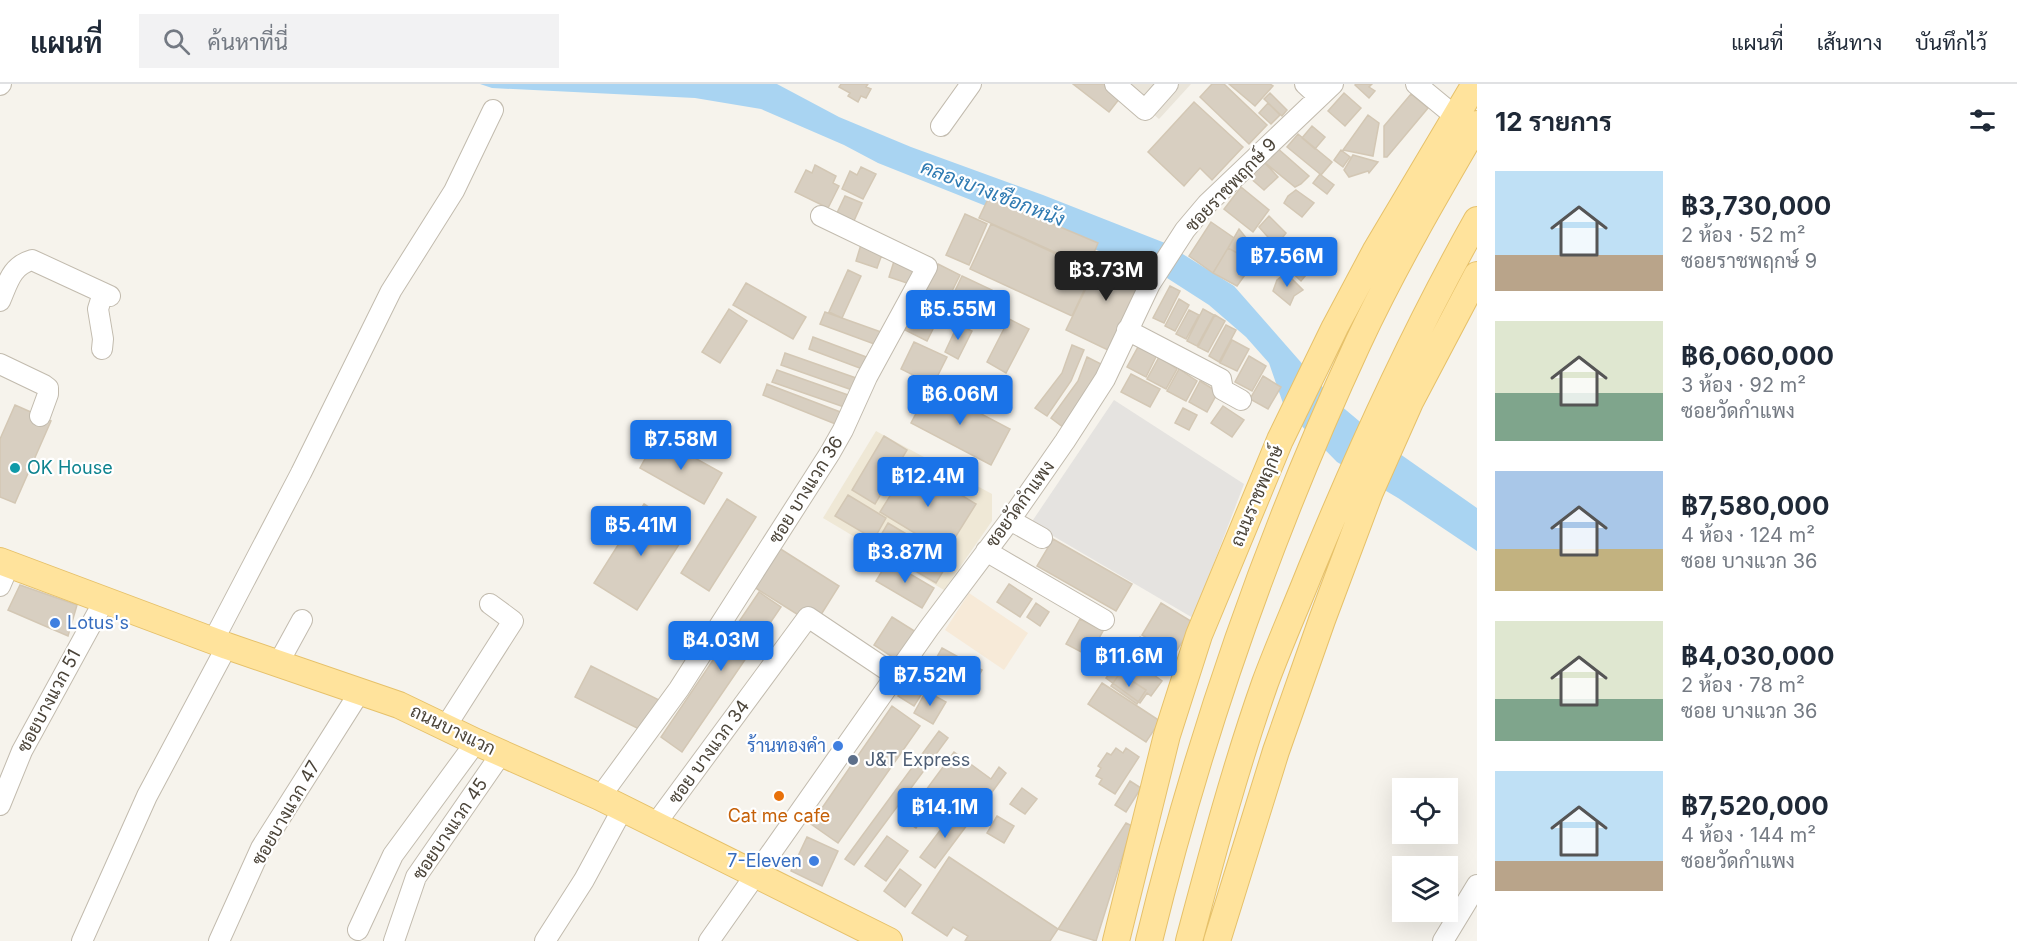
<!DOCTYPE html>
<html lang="th">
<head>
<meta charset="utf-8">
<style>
	:root { --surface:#fff; --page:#f2f2f3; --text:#1f2937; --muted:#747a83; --line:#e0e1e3; --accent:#1a73e8 }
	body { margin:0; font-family:Inter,Sarabun,sans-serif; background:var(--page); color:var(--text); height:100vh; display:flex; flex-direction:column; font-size:22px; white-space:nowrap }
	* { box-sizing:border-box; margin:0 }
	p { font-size:20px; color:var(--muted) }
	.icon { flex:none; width:33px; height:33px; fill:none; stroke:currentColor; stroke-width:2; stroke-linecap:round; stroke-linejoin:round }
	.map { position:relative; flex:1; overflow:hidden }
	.panel { display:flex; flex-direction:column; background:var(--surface); width:540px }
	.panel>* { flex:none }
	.buttons { position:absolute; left:1392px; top:694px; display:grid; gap:12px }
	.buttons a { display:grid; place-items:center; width:66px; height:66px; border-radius:0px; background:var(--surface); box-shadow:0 6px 24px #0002; font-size:30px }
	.price { position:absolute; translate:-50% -51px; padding:0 14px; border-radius:6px; background:var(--accent); color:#fff; font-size:20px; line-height:39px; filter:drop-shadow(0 2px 3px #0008) }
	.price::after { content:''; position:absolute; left:50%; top:36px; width:18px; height:14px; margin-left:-9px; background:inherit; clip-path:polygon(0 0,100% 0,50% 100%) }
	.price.active { background:#222; color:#fff }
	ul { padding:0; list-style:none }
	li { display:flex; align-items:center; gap:18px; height:150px; padding:0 18px }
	li span { display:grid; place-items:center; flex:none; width:168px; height:120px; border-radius:0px; color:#555 }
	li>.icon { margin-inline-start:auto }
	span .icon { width:72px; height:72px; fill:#fffc; stroke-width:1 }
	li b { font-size:26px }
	h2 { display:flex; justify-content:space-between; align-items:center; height:72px; padding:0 18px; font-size:26px }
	header { display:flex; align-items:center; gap:36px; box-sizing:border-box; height:84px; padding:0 30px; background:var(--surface); border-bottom:2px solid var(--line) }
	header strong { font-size:28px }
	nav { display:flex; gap:33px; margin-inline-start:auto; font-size:21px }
	.search { width:420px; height:54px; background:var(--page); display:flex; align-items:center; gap:15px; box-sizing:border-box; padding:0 21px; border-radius:0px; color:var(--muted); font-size:22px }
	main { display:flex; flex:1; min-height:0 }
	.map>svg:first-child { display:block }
	.residential { fill:#eae5da }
	.commercial { fill:#f7ead8 }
	.education { fill:#efe8d6 }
	.parking { fill:#e5e3e0 }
	.water { fill:#a9d4f2 }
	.building { fill:#d8cfc1; stroke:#d3c7b4; stroke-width:1.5 }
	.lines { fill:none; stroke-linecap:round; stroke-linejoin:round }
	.minor-casing { stroke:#c2bbae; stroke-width:22 }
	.major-casing { stroke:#e6c16a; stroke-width:28 }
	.minor { stroke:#fff; stroke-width:20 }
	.major { stroke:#ffe39c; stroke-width:26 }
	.culture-dot { fill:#0f9aa8; stroke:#fff; stroke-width:2 }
	.shop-dot { fill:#3f7fe0; stroke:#fff; stroke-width:2 }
	.service-dot { fill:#5c6f8a; stroke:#fff; stroke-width:2 }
	.food-dot { fill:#e8710a; stroke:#fff; stroke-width:2 }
	.labels { text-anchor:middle; stroke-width:4.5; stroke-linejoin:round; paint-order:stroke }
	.street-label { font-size:18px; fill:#4b4439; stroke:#fff }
	.culture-label { font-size:18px; fill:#0d838f; stroke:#fff; text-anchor:start }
	.shop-label { font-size:18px; fill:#366cbe; stroke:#fff; text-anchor:end }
	.service-label { font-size:18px; fill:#4e5e75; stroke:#fff; text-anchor:start }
	.food-label { font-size:18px; fill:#c56008; stroke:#fff }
	.water-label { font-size:20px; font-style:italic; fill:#2e7ab2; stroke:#fff }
</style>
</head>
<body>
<header>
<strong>แผนที่</strong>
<div class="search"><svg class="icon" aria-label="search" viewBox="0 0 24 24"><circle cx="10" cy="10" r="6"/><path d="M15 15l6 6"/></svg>ค้นหาที่นี่</div>
<nav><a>แผนที่</a><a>เส้นทาง</a><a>บันทึกไว้</a></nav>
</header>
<main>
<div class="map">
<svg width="1477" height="857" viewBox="0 0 1477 857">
	<rect width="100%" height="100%" fill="#f6f3ec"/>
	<path class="residential" d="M 1118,0 L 1191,0 L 1159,35 Z"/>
	<path class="commercial" d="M 969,509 L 1028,549 L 1004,586 L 945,546 Z"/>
	<path class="education" d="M 876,347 L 992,410 L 992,437 L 944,506 L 823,434 Z"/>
	<path class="parking" d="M 1114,316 L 1244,400 L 1193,534 L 1031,439 Z"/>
	<path class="water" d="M 480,0 L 777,0 L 839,33 L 911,63 L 1043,111 L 1165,159 L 1234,202 L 1334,316 L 1390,363 L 1477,424 L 1477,467 L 1398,414 L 1337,378 L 1285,325 L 1269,279 L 1246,253 L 1209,221 L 1167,194 L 878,79 L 844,61 L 761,25 L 695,14 L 492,4 Z"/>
	<path class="building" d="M 841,0 L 868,0 L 866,3 L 871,5 L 866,14 L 861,12 L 858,18 L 848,12 L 850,9 L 839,3 Z
		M 1073,0 L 1112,0 L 1124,9 L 1109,28 Z
		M 1212,0 L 1224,0 L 1267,41 L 1249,60 L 1200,13 Z
		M 1229,0 L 1270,0 L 1273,2 L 1255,22 Z
		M 1356,0 L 1372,0 L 1369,3 L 1375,7 L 1369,14 L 1355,1 Z
		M 1270,9 L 1287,26 L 1282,32 L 1264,15 Z
		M 1344,9 L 1361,24 L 1345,42 L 1328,27 Z
		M 1411,10 L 1428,24 L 1387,73 L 1384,73 L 1384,42 Z
		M 1194,18 L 1243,63 L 1212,96 L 1200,84 L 1184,102 L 1148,68 Z
		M 1268,19 L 1280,31 L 1271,40 L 1259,29 Z
		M 1368,31 L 1379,39 L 1373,72 L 1343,66 Z
		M 1312,42 L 1325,53 L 1315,65 L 1302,54 Z
		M 1298,50 L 1332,78 L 1321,91 L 1334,101 L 1327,110 L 1313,99 L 1320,90 L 1287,63 Z
		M 1276,63 L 1309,92 L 1301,100 L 1295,103 L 1263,77 Z
		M 1341,66 L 1350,73 L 1343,83 L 1334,76 Z
		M 1353,71 L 1378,78 L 1369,89 L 1368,87 L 1349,93 L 1344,86 Z
		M 1263,77 L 1278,93 L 1264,106 L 1249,93 Z
		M 815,81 L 836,92 L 833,99 L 839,102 L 828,124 L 795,108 L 806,86 L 812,89 Z
		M 861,83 L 876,90 L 863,115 L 842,105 L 850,87 L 857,91 Z
		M 1241,103 L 1269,126 L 1253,148 L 1224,125 Z
		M 1296,106 L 1314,119 L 1302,133 L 1284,119 L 1288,112 Z
		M 845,112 L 862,119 L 853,139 L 836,131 Z
		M 989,113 L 1098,159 L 1088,183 L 979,134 Z
		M 965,130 L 987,140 L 969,181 L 946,171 Z
		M 1269,132 L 1286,149 L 1276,162 L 1259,143 Z
		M 1211,138 L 1234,154 L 1213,189 L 1189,172 Z
		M 991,140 L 1093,187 L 1072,232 L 970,185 Z
		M 1239,145 L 1259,170 L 1252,181 L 1243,172 L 1228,164 Z
		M 863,154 L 890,163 L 886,174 L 881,173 L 877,184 L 856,177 Z
		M 1228,164 L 1243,172 L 1252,181 L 1237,202 L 1213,189 Z
		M 1303,165 L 1317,178 L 1301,197 L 1286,183 Z
		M 1103,169 L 1147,190 L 1110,267 L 1066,246 Z
		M 895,174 L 919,182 L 913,201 L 889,193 Z
		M 938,180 L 960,191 L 927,257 L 905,246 Z
		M 848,186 L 861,192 L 842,234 L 829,228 Z
		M 1286,189 L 1303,206 L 1294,212 L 1290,221 L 1273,207 L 1277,196 Z
		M 962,192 L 992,206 L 976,240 L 946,226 Z
		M 746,199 L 806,233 L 793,255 L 733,221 Z
		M 1170,202 L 1180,207 L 1164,239 L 1153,234 Z
		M 1179,215 L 1189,221 L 1175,247 L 1165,242 Z
		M 729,225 L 747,237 L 720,279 L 702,268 Z
		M 1203,225 L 1214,231 L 1197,262 L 1187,257 Z
		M 1189,226 L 1199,231 L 1186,255 L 1176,250 Z
		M 825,228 L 881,248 L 877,261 L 820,240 Z
		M 1215,231 L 1225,237 L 1208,268 L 1198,263 Z
		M 1009,235 L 1029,245 L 1006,289 L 987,278 Z
		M 958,240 L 972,247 L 958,275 L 945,268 Z
		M 1226,241 L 1236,246 L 1219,278 L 1209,272 Z
		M 813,253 L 869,274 L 865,286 L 809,265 Z
		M 1232,256 L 1249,265 L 1237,287 L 1220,279 Z
		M 914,258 L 947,273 L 933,301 L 901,285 Z
		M 1072,261 L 1084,266 L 1071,297 L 1047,332 L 1035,324 L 1062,289 Z
		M 1138,263 L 1157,271 L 1146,293 L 1127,283 Z
		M 785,269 L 859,295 L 855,307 L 781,281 Z
		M 1249,272 L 1266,282 L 1252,307 L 1235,298 Z
		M 1087,273 L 1103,281 L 1064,344 L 1051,334 L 1078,297 Z
		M 1159,273 L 1177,285 L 1166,305 L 1147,295 Z
		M 1179,285 L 1197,297 L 1186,317 L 1167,307 Z
		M 777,286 L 851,312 L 847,324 L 772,298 Z
		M 1131,290 L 1160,305 L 1150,323 L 1121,308 Z
		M 1263,292 L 1281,303 L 1268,325 L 1250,315 Z
		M 1200,297 L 1218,308 L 1207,328 L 1189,318 Z
		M 767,300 L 843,329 L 838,341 L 763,311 Z
		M 930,303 L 1010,345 L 991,381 L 911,339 Z
		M 15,321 L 51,337 L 15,419 L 0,413 L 0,355 Z
		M 1223,322 L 1244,336 L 1232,353 L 1211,339 Z
		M 1183,324 L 1197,331 L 1189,346 L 1175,339 Z
		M 884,352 L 907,366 L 875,420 L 852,406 Z
		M 657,353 L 722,389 L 704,420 L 640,384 Z
		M 910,380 L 976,420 L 946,468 L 880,428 Z
		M 848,411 L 886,434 L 874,455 L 835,432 Z
		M 727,415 L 756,433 L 709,507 L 681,489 Z
		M 644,420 L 687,448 L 637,526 L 594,499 Z
		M 888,439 L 950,476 L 936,499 L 874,463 Z
		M 1053,455 L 1132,500 L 1116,527 L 1037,482 Z
		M 779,464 L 839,502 L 817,537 L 800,532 L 754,503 Z
		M 888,477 L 934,504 L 922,524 L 876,497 Z
		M 1009,500 L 1032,515 L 1020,533 L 997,518 Z
		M 20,501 L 77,521 L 68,552 L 8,526 Z
		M 759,508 L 781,523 L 682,668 L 661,653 Z
		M 1036,519 L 1049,528 L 1040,542 L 1027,533 Z
		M 1161,519 L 1194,539 L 1174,571 L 1142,551 Z
		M 892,533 L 916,548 L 897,576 L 874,561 Z
		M 1080,535 L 1103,547 L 1089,572 L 1066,560 Z
		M 1140,553 L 1158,564 L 1149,579 L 1131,568 Z
		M 942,564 L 982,586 L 969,609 L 929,587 Z
		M 1124,569 L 1162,597 L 1151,612 L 1147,609 L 1140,619 L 1106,594 Z
		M 591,582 L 665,619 L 649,650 L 575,613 Z
		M 914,587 L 930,597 L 914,622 L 898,612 Z
		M 1120,589 L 1146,606 L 1137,620 L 1111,602 Z
		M 1102,599 L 1160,637 L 1146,658 L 1088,620 Z
		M 926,607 L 946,618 L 933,640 L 914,629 Z
		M 892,622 L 920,642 L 838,759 L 811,740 Z
		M 939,647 L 948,654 L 854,781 L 845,775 Z
		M 1116,664 L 1123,669 L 1126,664 L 1139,673 L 1115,710 L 1099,700 L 1102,695 L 1096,692 L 1101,684 L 1098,682 L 1107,669 L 1111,671 Z
		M 954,668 L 991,695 L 999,683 L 1006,689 L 970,738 L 959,731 L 962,728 L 939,711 L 916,744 L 904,736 Z
		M 1130,697 L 1141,704 L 1126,728 L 1115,721 Z
		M 1022,704 L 1037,715 L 1025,730 L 1010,720 Z
		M 956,725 L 970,737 L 935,784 L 920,773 Z
		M 997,732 L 1014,742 L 1004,759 L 987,749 Z
		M 1126,739 L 1132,742 L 1096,857 L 1058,845 Z
		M 887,752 L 908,767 L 886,797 L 865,782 Z
		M 807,753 L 838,767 L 822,802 L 791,787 Z
		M 949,773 L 1058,845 L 1050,857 L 965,857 L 968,852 L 953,843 L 947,852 L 912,829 Z
		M 900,785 L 921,801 L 905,823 L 884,807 Z"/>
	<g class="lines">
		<g class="minor-casing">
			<path id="minor" d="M 1115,0 L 1145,26 L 1168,0
				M 1305,0 L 1319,13
				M 1416,0 L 1456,33
				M 0,1 L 1,0
				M 941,42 L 971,0
				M 0,217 C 8,199 11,182 32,176 L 110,212
				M 1127,246 L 1221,295 L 1223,306 L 1241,316
				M 102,265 L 103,255 L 98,225 L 103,209
				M 0,280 L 44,301 L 48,304 L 48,310 L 40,332
				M 1010,436 L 1042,454
				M 986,467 L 1104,536
				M 0,502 L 9,481
				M 213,557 L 301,389 L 391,207 L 454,107 L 493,26
				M 279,578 L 302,536
				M 446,642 L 513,537 L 490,520
				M 600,713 L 679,605 L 830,369 L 843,346 L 867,293 L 927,183 L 821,132
				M 0,721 L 22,667 L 104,517
				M 654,742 L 808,533 L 896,592
				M 358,846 L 393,771 L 476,658
				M 82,857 L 147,712 L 227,562
				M 219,857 L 261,764 L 361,606
				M 394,857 L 416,793 L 501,670
				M 545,857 L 584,796 L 622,726
				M 709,857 L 929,544 L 1010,436 L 1065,357 L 1105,295 L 1150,200 L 1185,146 L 1207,120 L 1333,0
				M 1443,857 L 1477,801"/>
		</g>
		<g class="major-casing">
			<path id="major" d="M 0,477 L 227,562 L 399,621 L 476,658 L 600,713 L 889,857
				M 1116,857 L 1167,651 L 1199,551 L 1280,356 L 1335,243 L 1375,168 L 1475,0
				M 1149,857 C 1199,652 1269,451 1358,259 C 1393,184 1435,112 1477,40
				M 1189,857 C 1212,771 1235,684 1265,599 C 1279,561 1296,523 1311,485 C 1360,366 1413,249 1477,136
				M 1217,857 L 1276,667 L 1322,536 L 1370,408 L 1410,318 L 1477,191"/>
		</g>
		<use href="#minor" class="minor"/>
		<use href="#major" class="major"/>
	</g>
	<circle class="culture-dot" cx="15" cy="384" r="6"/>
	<g class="shop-dot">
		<circle cx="55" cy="539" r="6"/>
		<circle cx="838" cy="662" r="6"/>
		<circle cx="814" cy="777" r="6"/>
	</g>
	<circle class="service-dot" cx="853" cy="676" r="6"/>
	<circle class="food-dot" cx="779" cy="712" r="6"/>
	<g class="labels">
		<g class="street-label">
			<text transform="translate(1231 101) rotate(-46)" y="6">ซอยราชพฤกษ์ 9</text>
			<text transform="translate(806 406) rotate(-58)" y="6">ซอย บางแวก 36</text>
			<text transform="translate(1257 412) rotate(-67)" y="6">ถนนราชพฤกษ์</text>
			<text transform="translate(1020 420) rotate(-54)" y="6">ซอยวัดกำแพง</text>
			<text transform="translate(49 617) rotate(-62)" y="6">ซอยบางแวก 51</text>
			<text transform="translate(453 646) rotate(26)" y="6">ถนนบางแวก</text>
			<text transform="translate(709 668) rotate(-54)" y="6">ซอย บางแวก 34</text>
			<text transform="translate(286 729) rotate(-60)" y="6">ซอยบางแวก 47</text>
			<text transform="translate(450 745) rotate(-56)" y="6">ซอยบางแวก 45</text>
		</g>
		<g class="culture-label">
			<text x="27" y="390">OK House</text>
		</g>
		<g class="shop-label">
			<text x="67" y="545" text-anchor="start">Lotus's</text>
			<text x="826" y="668">ร้านทองคำ</text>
			<text x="802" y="783">7-Eleven</text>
		</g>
		<g class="service-label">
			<text x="865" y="682">J&amp;T Express</text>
		</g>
		<g class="food-label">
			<text x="779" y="738">Cat me cafe</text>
		</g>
		<g class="water-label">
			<text transform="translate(993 109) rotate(21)" y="7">คลองบางเชือกหนัง</text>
		</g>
	</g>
</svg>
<div class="buttons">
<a><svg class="icon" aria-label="locate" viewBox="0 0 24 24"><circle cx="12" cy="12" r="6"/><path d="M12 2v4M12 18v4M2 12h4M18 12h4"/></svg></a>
<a><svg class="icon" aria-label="layers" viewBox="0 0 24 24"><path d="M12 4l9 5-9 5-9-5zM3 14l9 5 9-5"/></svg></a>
</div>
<b class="price" style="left:1287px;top:204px">฿7.56M</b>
<b class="price active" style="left:1106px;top:218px">฿3.73M</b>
<b class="price" style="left:958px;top:257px">฿5.55M</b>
<b class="price" style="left:960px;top:342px">฿6.06M</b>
<b class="price" style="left:681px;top:387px">฿7.58M</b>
<b class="price" style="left:928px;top:424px">฿12.4M</b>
<b class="price" style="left:641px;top:473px">฿5.41M</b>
<b class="price" style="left:905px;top:500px">฿3.87M</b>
<b class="price" style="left:721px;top:588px">฿4.03M</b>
<b class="price" style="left:1129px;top:604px">฿11.6M</b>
<b class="price" style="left:930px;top:623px">฿7.52M</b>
<b class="price" style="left:945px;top:755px">฿14.1M</b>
</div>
<section class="panel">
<h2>12 รายการ<svg class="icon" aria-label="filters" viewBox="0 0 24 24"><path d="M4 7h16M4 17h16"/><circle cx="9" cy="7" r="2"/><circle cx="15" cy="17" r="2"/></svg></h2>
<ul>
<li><span style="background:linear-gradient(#bfe0f5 70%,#b9a48a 0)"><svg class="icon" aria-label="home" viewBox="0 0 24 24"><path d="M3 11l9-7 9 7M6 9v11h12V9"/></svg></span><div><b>฿3,730,000</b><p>2 ห้อง · 52 m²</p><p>ซอยราชพฤกษ์ 9</p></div></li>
<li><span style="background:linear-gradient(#dfe7d0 60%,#7fa58c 0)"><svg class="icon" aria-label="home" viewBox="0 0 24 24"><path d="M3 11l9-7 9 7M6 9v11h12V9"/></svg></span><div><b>฿6,060,000</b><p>3 ห้อง · 92 m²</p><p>ซอยวัดกำแพง</p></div></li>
<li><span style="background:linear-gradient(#a9c7e8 65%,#c2b280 0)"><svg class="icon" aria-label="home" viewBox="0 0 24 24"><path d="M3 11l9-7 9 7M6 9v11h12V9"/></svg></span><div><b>฿7,580,000</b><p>4 ห้อง · 124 m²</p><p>ซอย บางแวก 36</p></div></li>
<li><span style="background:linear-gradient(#dfe7d0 65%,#7fa58c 0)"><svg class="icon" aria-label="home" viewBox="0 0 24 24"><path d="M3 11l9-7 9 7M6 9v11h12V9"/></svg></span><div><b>฿4,030,000</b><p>2 ห้อง · 78 m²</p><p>ซอย บางแวก 36</p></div></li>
<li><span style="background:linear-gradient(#bfe0f5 75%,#b9a48a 0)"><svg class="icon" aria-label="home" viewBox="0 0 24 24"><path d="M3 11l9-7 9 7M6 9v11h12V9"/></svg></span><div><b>฿7,520,000</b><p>4 ห้อง · 144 m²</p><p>ซอยวัดกำแพง</p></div></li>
</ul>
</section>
</main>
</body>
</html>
